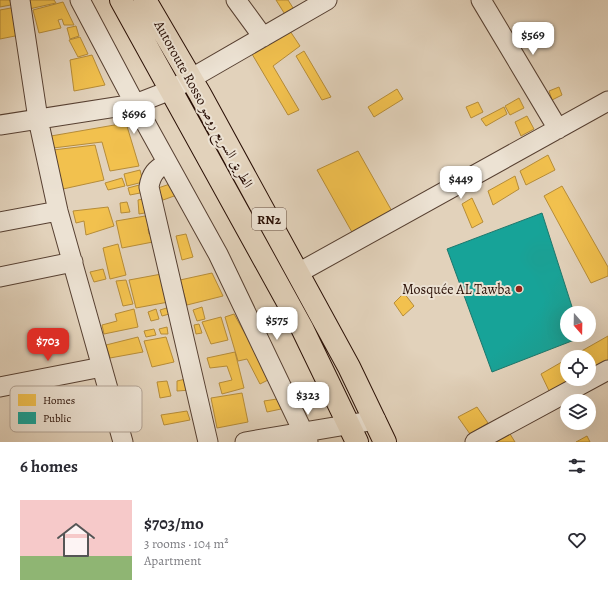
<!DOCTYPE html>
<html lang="en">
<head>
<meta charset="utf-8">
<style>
	:root { --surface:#fff; --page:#f7f7f7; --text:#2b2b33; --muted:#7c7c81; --line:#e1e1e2; --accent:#d93025 }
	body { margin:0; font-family:Alegreya,Amiri,serif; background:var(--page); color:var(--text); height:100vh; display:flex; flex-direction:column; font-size:15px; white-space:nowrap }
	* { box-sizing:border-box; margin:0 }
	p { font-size:13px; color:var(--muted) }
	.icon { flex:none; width:22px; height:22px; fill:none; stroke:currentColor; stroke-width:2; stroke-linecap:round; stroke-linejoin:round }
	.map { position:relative; height:442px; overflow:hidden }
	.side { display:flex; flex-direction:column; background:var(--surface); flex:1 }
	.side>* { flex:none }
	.needle { width:26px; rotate:160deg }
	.fabs { position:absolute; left:560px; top:306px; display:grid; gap:8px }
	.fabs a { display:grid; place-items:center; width:36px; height:36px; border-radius:50%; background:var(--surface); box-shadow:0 4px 16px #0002; font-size:20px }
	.price { position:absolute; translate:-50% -34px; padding:0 9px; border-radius:8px; background:#fff; color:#222; font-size:13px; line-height:26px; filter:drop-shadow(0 1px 2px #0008) }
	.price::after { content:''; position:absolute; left:50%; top:24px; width:12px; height:9px; margin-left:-6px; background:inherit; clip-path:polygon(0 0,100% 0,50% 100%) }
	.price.active { background:var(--accent); color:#fff }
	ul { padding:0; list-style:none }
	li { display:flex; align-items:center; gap:12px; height:100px; padding:0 20px }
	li+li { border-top:1px solid var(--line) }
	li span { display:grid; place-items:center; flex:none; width:112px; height:80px; border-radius:0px; color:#555 }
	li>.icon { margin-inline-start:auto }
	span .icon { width:48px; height:48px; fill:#fffc; stroke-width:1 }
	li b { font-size:17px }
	h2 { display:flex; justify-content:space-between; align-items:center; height:48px; padding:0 20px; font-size:17px }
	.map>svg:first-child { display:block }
	.homes { fill:#f2c14e; stroke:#b68c38 }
	.public { fill:#17a398; stroke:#1c776c }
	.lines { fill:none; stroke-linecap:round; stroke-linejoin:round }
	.minor-casing { stroke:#574032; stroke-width:21 }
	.highway-casing { stroke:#290f05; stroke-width:24 }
	.minor { stroke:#ece2d3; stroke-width:19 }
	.highway { stroke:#e2d2bb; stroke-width:22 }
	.poi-dot { fill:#8f2418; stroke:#ece2d3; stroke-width:1.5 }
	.labels { text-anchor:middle; stroke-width:4; stroke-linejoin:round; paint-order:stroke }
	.shield { fill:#ece2d3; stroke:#644e43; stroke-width:1 }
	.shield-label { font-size:13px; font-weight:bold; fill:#290f05 }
	.street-label { font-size:14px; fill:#290f05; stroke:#ece2d3 }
	.poi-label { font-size:14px; fill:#290f05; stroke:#ece2d3; text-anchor:end }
	.key { fill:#ece2d3; stroke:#b2a395; stroke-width:1 }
	.key-label { font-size:11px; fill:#290f05 }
</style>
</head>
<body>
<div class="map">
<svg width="608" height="442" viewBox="0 0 608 442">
	<rect width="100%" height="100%" fill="#e2d2bb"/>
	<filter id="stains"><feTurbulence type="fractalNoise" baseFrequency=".005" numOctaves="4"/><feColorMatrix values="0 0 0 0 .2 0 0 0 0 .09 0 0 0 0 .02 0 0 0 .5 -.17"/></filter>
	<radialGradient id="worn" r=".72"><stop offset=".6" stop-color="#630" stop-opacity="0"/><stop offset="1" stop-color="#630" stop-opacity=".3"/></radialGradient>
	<path class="homes" d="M 0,0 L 15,0 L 16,4 L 0,7 Z
		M 27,0 L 54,0 L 56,3 L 29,9 Z
		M 276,0 L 288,0 L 295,11 L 286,16 Z
		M 63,2 L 74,25 L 64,25 L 62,19 L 58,20 L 61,28 L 39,33 L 33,10 Z
		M 16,7 L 20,35 L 0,39 L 0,10 Z
		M 76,26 L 79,36 L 70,39 L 67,28 Z
		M 290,31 L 300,46 L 273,66 L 299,110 L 288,115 L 252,54 Z
		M 80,37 L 88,54 L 78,57 L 69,40 Z
		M 304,51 L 331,97 L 322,100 L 296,56 Z
		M 92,55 L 105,85 L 74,91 L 70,60 Z
		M 559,87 L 562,95 L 552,100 L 549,91 Z
		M 397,89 L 403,99 L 374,117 L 368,107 Z
		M 519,98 L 524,108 L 510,115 L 505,106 Z
		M 478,102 L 483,112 L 471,118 L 466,107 Z
		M 504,107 L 507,114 L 486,126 L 481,119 Z
		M 527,116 L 534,129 L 521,136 L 515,122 Z
		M 126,123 L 139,166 L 110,171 L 102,142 L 53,148 L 51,136 Z
		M 95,145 L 104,180 L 63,189 L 53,150 Z
		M 358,151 L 393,213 L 353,234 L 317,170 Z
		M 548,155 L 555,170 L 526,185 L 520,171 Z
		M 140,170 L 143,182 L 127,186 L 124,174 Z
		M 515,176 L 519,189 L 493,205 L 488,191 Z
		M 122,178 L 125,186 L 108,190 L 105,183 Z
		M 143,184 L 145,192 L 130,195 L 128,188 Z
		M 170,184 L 177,195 L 163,200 L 158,188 Z
		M 562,186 L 608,267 L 608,276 L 591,283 L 544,196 Z
		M 147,198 L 150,212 L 139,214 L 138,200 Z
		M 472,198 L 483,222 L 472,228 L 462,204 Z
		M 127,202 L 130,212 L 121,213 L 120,203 Z
		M 108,207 L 114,226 L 86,235 L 84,221 L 76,223 L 73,211 Z
		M 151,215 L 155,227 L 148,229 L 149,234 L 156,232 L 158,241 L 122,248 L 116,221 Z
		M 186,234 L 193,257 L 182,260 L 176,236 Z
		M 118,244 L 126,275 L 110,279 L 103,248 Z
		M 103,269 L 106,279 L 94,282 L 90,272 Z
		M 167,273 L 174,301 L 136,308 L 129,280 Z
		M 212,273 L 223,296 L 187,305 L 180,280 Z
		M 126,280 L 133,304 L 123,306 L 116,281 Z
		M 404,293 L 414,306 L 403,316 L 394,303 Z
		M 170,307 L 173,313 L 162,316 L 160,310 Z
		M 202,307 L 205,319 L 197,321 L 193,310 Z
		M 134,309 L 138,327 L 104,334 L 102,325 L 117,321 L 115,314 Z
		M 156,309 L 159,319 L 151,321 L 148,312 Z
		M 234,314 L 270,379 L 260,384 L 247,359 L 238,361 L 225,317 Z
		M 221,317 L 228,340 L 211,344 L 202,322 Z
		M 199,324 L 202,333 L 196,334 L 194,325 Z
		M 167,327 L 168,334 L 161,334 L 159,329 Z
		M 154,329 L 156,335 L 146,337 L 144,331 Z
		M 608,336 L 608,366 L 589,376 L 589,357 L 571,357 Z
		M 138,337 L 143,352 L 110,358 L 106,345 Z
		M 166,337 L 174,362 L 152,367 L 144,341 Z
		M 235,352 L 244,388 L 222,394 L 219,383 L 232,380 L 227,366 L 210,368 L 207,358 Z
		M 567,359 L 567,379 L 584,379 L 552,397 L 541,374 Z
		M 190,378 L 191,390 L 177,391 L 177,381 Z
		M 167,381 L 171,396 L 160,398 L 157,382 Z
		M 242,393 L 248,422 L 217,428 L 211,398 Z
		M 277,399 L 281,409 L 267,412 L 264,401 Z
		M 477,407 L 488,423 L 470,434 L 458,417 Z
		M 187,411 L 190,420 L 164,425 L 161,415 Z
		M 510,434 L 515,442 L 496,442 Z
		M 587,436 L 590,442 L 576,442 Z"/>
	<path class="public" d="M 542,213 L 574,313 L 567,313 L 567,335 L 581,335 L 582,337 L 492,372 L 447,249 Z"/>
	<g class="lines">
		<g class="minor-casing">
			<path id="minor" d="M 20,0 L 38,119 L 58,211 L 123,442
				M 80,0 L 135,104 L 218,254 L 308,442
				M 236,0 L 263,37
				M 481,0 L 558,129
				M 0,125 L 135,104 L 171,90 L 327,0
				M 167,163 C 156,169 151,174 149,187 L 208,442
				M 0,222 L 58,211
				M 298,273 L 608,101
				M 0,277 L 73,262
				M 0,387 L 102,367
				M 245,442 L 376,420
				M 475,442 L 608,370"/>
		</g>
		<g class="highway-casing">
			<path id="highway" d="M 121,0 L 302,328 L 357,442
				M 145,0 L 200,94 L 349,367 L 385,442"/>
		</g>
		<use href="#minor" class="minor"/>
		<use href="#highway" class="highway"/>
	</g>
	<circle class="poi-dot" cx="519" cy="289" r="4"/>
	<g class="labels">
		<rect class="shield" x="252" y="208" width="34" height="22" rx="3"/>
		<g class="shield-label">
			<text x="269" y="224">RN2</text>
		</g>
		<g class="street-label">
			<text transform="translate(204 104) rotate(61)" y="5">Autoroute Rosso الطريق السريع روصو</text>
		</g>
		<g class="poi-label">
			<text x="511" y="294">Mosquée AL Tawba</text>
		</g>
	</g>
	<rect x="10" y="386" width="132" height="46" rx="6" class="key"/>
	<rect x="18" y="394" width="18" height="12" fill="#f2c14e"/>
	<rect x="18" y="412" width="18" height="12" fill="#17a398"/>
	<g class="key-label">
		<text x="43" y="404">Homes</text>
		<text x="43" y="422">Public</text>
	</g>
	<rect width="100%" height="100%" filter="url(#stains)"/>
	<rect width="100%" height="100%" fill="url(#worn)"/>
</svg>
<div class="fabs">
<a><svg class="needle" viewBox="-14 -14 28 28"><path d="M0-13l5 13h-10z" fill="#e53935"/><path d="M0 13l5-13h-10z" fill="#7c7c81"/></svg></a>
<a><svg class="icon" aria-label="locate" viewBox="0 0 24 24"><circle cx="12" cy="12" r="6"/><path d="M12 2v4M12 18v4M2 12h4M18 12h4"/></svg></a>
<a><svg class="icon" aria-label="layers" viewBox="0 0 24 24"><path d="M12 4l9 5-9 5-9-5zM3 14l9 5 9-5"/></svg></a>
</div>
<b class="price" style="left:533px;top:56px">$569</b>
<b class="price" style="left:134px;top:135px">$696</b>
<b class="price" style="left:461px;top:200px">$449</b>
<b class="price" style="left:277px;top:341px">$575</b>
<b class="price active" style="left:48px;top:362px">$703</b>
<b class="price" style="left:308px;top:416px">$323</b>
</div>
<section class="side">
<h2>6 homes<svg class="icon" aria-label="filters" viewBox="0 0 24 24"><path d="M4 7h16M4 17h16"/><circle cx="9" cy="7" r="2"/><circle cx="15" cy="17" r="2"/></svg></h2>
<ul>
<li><span style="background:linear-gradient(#f6c9c9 70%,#8fb573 0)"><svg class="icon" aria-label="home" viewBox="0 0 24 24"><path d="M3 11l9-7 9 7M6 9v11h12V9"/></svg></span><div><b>$703/mo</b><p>3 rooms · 104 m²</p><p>Apartment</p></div><svg class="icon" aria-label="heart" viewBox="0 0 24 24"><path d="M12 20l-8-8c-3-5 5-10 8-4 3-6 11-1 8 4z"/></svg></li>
</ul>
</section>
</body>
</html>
